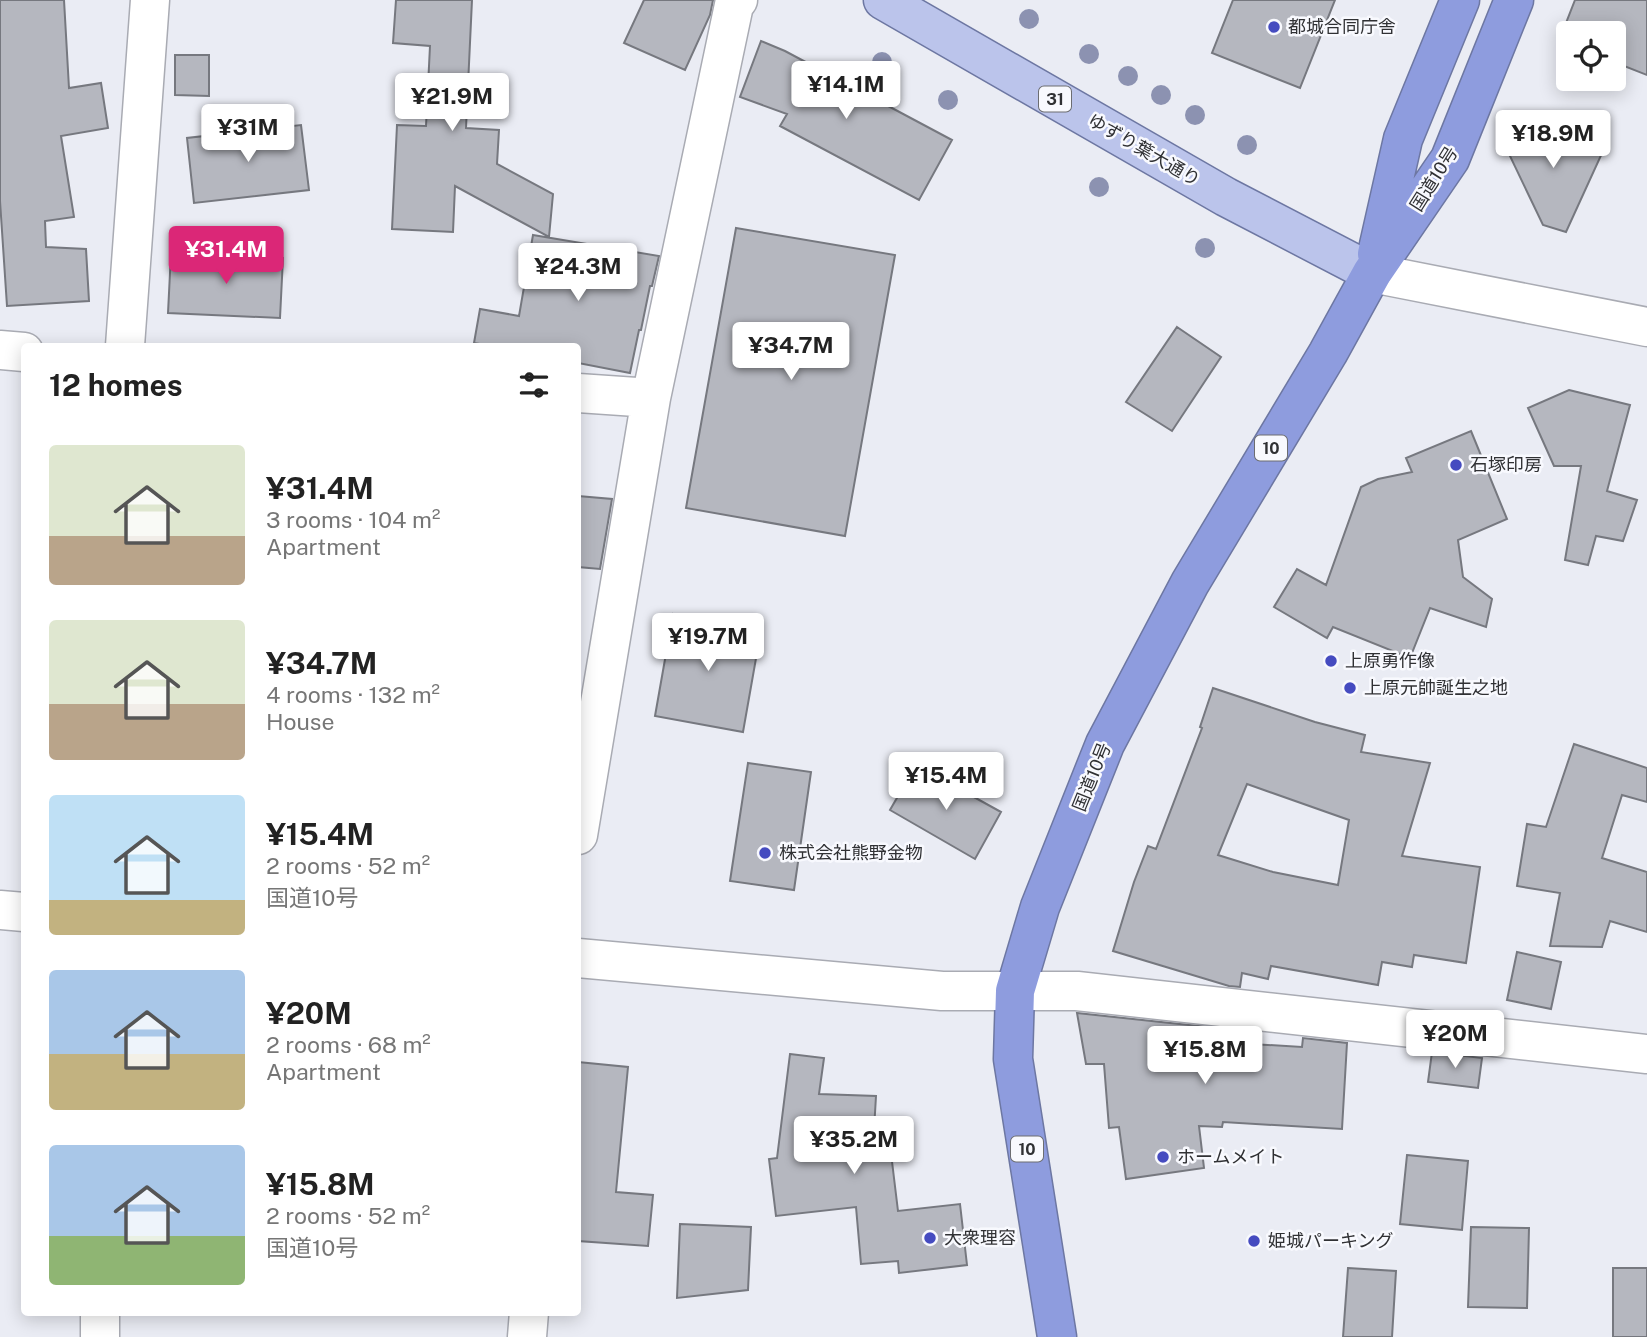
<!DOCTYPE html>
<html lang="en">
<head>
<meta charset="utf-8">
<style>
	:root { --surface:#fff; --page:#f6f6f6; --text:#222; --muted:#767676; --accent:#db2777 }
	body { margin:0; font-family:"Public Sans","Noto Sans JP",sans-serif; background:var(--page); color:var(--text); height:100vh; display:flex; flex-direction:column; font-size:26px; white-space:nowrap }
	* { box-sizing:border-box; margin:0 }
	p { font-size:23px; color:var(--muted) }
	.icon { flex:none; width:38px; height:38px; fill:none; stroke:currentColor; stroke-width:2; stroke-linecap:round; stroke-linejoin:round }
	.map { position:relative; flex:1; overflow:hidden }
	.details { position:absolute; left:21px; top:343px; width:560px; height:973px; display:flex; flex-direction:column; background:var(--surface); border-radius:7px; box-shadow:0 4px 18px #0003 }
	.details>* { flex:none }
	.buttons { position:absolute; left:1556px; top:21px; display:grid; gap:14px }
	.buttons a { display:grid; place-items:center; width:70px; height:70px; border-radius:7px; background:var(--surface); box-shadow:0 4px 18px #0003; font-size:35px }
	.price { position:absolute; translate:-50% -60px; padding:0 16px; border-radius:7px; background:#fff; color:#222; font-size:23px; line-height:46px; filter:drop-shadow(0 2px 4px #0008) }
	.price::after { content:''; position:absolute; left:50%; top:42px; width:21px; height:16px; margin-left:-10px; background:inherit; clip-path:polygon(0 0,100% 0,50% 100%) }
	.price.on { background:var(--accent); color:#fff }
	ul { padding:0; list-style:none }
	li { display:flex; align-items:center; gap:21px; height:175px; padding:0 28px }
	li span { display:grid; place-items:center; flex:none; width:196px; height:140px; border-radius:7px; color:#555 }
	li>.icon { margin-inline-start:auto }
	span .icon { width:84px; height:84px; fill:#fffc; stroke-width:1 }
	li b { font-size:30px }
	h2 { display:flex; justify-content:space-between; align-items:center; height:84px; padding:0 28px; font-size:30px }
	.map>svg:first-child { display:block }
	.building { fill:#b5b7bf; stroke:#76787f; stroke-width:2; fill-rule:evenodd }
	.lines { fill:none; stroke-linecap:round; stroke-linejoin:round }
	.minor-casing { stroke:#a9abb3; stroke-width:41 }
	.major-casing { stroke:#6d77a2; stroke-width:41 }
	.highway-casing { stroke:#6d77a2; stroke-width:41 }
	.minor { stroke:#fff; stroke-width:38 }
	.major { stroke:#bbc4eb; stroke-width:38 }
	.highway { stroke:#8e9cde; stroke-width:38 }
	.tree { fill:#8c92b1 }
	.poi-dot { fill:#454bc0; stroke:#f8f9fe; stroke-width:2.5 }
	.labels { text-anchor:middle; stroke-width:5; stroke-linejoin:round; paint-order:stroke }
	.shield { fill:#f8f9fe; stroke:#6c6d71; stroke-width:2 }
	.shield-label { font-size:16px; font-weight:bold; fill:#303134 }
	.poi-label { font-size:18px; fill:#303134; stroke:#f8f9fe; text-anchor:start }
	.street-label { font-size:18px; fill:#303134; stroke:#f8f9fe }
</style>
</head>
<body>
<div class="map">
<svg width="1647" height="1337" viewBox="0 0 1647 1337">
	<rect width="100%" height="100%" fill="#eaecf4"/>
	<path class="building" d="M 0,0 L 64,0 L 69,88 L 101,83 L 108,128 L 61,136 L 74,217 L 45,221 L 46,247 L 86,249 L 89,301 L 7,306 L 0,201 Z
		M 396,0 L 472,0 L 466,128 L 499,130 L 497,164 L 553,194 L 549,237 L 455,186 L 453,232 L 392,229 L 397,125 L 426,126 L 430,46 L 393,43 Z
		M 644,0 L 713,0 L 710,15 L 685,70 L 624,43 Z
		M 1233,0 L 1335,0 L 1300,88 L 1212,53 Z
		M 1575,0 L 1647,0 L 1647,75 L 1614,62 L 1614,33 L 1568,33 L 1568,44 L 1559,41 Z
		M 761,41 L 785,51 L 952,140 L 919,200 L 780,126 L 787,114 L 740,97 Z
		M 175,55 L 209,55 L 209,96 L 175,95 Z
		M 1522,115 L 1603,151 L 1566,232 L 1543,225 L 1509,154 Z
		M 301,125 L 309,190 L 194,203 L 187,138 Z
		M 736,228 L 895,255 L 845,536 L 686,508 Z
		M 533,235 L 659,256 L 652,286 L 650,286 L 641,330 L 639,330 L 630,373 L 578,363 L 578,346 L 491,346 L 474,343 L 480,309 L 519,316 Z
		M 171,253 L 283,258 L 280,318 L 168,313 Z
		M 1177,327 L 1221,357 L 1172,431 L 1126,402 Z
		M 1569,390 L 1630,405 L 1607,491 L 1637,500 L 1623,541 L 1596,536 L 1588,565 L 1565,560 L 1581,466 L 1554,466 L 1528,408 Z
		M 1471,431 L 1507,519 L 1458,540 L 1463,577 L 1492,599 L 1486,627 L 1430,608 L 1410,658 L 1333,627 L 1327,638 L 1274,607 L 1297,569 L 1326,585 L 1361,487 L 1378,479 L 1412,472 L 1406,458 Z
		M 578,496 L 612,499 L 600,569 L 578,567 Z
		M 673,614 L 761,630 L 743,732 L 655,716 Z
		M 1213,688 L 1315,722 L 1365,735 L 1361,752 L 1430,763 L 1402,856 L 1480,867 L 1466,963 L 1414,955 L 1412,967 L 1382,962 L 1378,985 L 1271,966 L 1268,979 L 1242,973 L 1240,987 L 1229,986 L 1113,951 L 1134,882 L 1148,846 L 1156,849 L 1202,728 L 1200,727 ZM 1247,784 L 1349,820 L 1338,885 L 1273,872 L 1218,855 Z
		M 1574,744 L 1647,768 L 1647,802 L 1622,795 L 1602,858 L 1647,872 L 1647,932 L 1610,921 L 1602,947 L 1550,946 L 1560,893 L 1517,886 L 1527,824 L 1546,827 Z
		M 748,763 L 811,772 L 794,890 L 730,881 Z
		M 916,765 L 1001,812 L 975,859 L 890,810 Z
		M 1517,952 L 1561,962 L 1551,1009 L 1507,1000 Z
		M 1077,1013 L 1235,1030 L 1234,1043 L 1302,1047 L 1303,1038 L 1347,1043 L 1342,1129 L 1223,1122 L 1222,1127 L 1199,1126 L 1204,1168 L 1126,1179 L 1119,1127 L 1109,1128 L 1104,1064 L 1086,1064 Z
		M 1432,1052 L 1482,1058 L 1478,1088 L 1428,1082 Z
		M 790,1054 L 824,1058 L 819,1094 L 876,1096 L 873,1147 L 890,1145 L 898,1211 L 960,1204 L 967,1265 L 899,1273 L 898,1261 L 861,1264 L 856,1207 L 776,1216 L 769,1159 L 777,1158 Z
		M 578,1062 L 628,1067 L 616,1192 L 653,1195 L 648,1246 L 578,1241 Z
		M 1407,1155 L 1468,1161 L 1462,1230 L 1400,1224 Z
		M 680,1224 L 751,1227 L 748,1290 L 677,1298 Z
		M 1471,1227 L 1529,1228 L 1527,1308 L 1468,1307 Z
		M 1348,1268 L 1396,1271 L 1392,1337 L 1343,1337 Z
		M 1613,1268 L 1647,1268 L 1647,1337 L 1613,1337 Z"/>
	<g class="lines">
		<g class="minor-casing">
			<path id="minor" d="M 1372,273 L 1647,327
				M 125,346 L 150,0
				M 0,350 L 24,352
				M 578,393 L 651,398
				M 578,835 L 651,398 L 734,5 L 738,0
				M 0,910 L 24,912
				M 578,958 L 942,991 L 1077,991 L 1647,1054
				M 100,1312 L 100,1337
				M 527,1337 L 529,1312"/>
		</g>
		<g class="major-casing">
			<path id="major" d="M 883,0 L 1226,197 L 1372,273"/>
		</g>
		<g class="highway-casing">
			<path id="highway" d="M 1377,254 L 1403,139 L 1460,0
				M 1057,1337 L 1013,1059 L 1015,991 L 1040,907 L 1105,744 L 1190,583 L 1328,353 L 1372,273 L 1450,159 L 1514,0"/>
		</g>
		<use href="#minor" class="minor"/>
		<use href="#major" class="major"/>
		<use href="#highway" class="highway"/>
	</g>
	<g class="tree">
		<circle cx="1029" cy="19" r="10"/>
		<circle cx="1089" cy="54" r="10"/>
		<circle cx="882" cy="62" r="10"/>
		<circle cx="1128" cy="76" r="10"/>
		<circle cx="1161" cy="95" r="10"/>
		<circle cx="948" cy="100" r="10"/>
		<circle cx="1195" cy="115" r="10"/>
		<circle cx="1247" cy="145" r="10"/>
		<circle cx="1099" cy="187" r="10"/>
		<circle cx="1205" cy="248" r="10"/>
	</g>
	<g class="poi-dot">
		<circle cx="1274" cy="27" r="7"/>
		<circle cx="1456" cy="465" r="7"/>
		<circle cx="1331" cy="661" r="7"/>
		<circle cx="1350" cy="688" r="7"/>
		<circle cx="765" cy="853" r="7"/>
		<circle cx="1163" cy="1157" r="7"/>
		<circle cx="930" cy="1238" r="7"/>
		<circle cx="1254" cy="1241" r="7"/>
	</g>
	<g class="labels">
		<g class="shield">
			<rect x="1039" y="86.5" width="32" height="25" rx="5"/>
			<rect x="1255" y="435.5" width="32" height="25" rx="5"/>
			<rect x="1011" y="1136.5" width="32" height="25" rx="5"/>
		</g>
		<g class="shield-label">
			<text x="1055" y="105">31</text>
			<text x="1271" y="454">10</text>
			<text x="1027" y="1155">10</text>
		</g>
		<g class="poi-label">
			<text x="1288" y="33">都城合同庁舎</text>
			<text x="1470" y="471">石塚印房</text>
			<text x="1345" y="667">上原勇作像</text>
			<text x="1364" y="694">上原元帥誕生之地</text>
			<text x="779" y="859">株式会社熊野金物</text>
			<text x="1177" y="1163">ホームメイト</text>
			<text x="944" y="1244">大衆理容</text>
			<text x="1268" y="1247">姫城パーキング</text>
		</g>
		<g class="street-label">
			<text transform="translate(1144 150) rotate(30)" y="6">ゆずり葉大通り</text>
			<text transform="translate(1434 179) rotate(-58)" y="6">国道10号</text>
			<text transform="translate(1092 777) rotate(-68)" y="6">国道10号</text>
		</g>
	</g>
</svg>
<div class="buttons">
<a><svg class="icon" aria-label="locate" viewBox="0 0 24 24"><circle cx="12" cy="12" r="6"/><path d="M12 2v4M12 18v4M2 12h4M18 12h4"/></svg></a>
</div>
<b class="price" style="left:846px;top:121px">¥14.1M</b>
<b class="price" style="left:452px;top:133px">¥21.9M</b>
<b class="price" style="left:248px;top:164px">¥31M</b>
<b class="price" style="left:1553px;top:170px">¥18.9M</b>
<b class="price on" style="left:226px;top:286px">¥31.4M</b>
<b class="price" style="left:578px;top:303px">¥24.3M</b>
<b class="price" style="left:791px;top:382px">¥34.7M</b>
<b class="price" style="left:708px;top:673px">¥19.7M</b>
<b class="price" style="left:946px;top:812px">¥15.4M</b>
<b class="price" style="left:1455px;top:1070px">¥20M</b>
<b class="price" style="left:1205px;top:1086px">¥15.8M</b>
<b class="price" style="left:854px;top:1176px">¥35.2M</b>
<section class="details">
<h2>12 homes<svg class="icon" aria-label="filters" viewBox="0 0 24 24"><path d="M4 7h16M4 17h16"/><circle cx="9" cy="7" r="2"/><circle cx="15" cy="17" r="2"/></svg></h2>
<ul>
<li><span style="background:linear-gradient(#dfe7d0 65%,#b9a48a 0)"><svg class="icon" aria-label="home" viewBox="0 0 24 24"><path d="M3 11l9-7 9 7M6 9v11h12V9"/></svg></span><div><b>¥31.4M</b><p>3 rooms · 104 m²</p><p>Apartment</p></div></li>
<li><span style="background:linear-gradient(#dfe7d0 60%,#b9a48a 0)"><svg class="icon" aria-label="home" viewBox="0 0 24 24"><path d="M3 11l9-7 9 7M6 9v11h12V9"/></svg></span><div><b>¥34.7M</b><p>4 rooms · 132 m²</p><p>House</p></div></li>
<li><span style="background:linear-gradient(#bfe0f5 75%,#c2b280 0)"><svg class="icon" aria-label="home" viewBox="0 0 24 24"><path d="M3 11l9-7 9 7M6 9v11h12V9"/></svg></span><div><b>¥15.4M</b><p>2 rooms · 52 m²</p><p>国道10号</p></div></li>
<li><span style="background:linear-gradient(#a9c7e8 60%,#c2b280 0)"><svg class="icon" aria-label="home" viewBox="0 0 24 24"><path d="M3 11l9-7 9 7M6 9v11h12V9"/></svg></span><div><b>¥20M</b><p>2 rooms · 68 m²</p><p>Apartment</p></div></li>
<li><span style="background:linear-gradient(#a9c7e8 65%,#8fb573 0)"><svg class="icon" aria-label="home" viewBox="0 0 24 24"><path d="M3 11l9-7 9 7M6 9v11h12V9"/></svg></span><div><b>¥15.8M</b><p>2 rooms · 52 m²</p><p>国道10号</p></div></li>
</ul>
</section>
</div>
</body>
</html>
